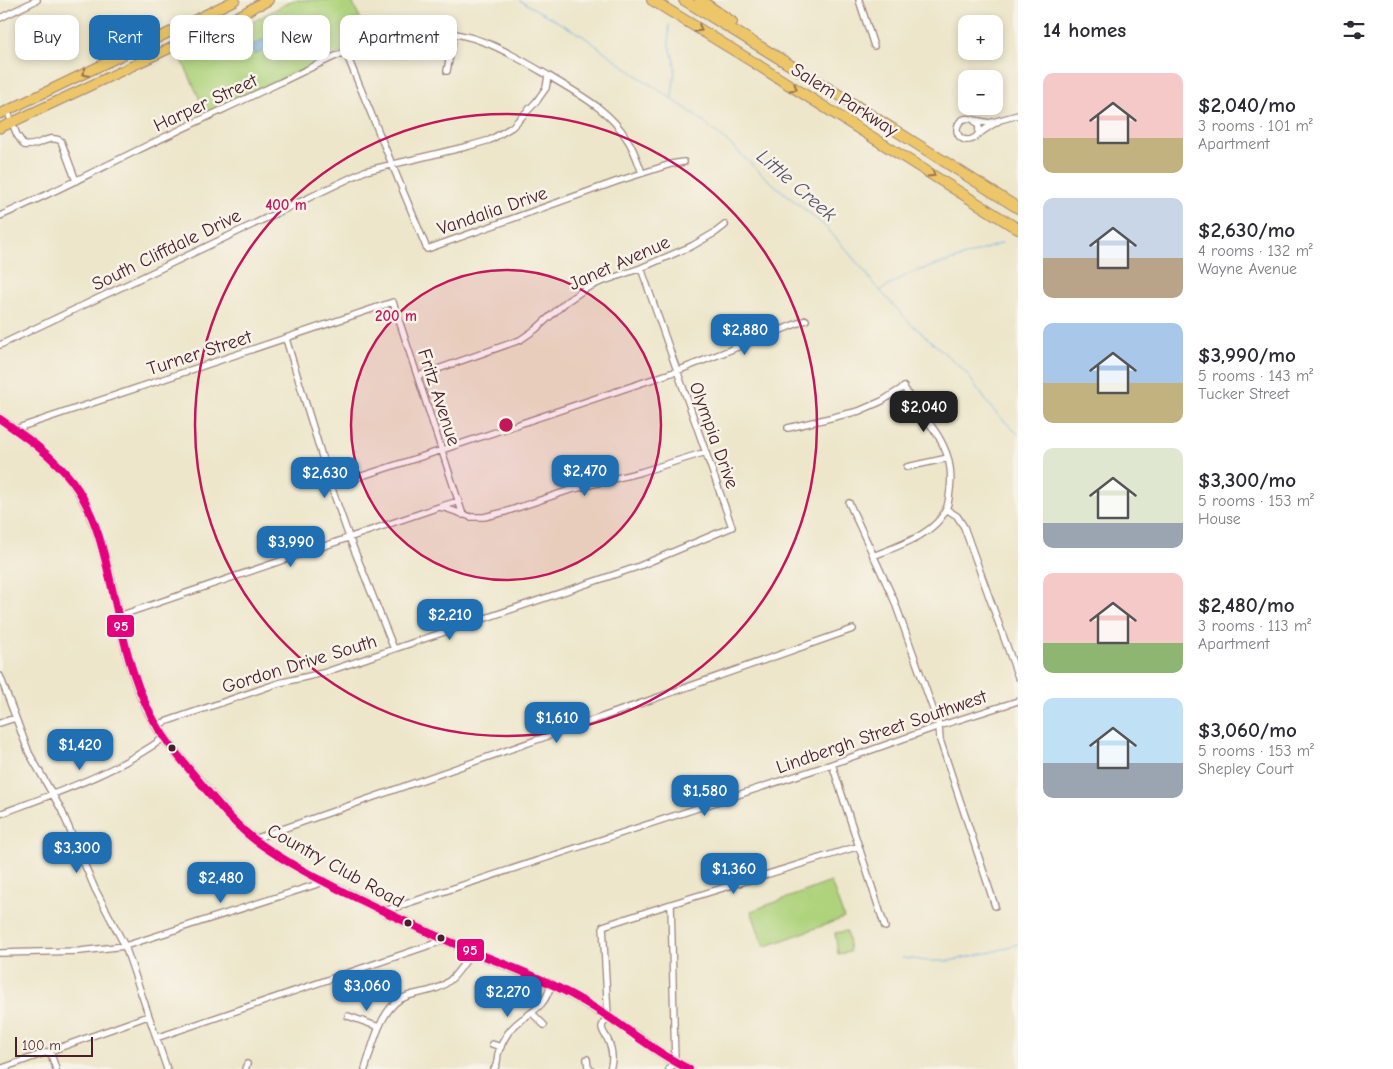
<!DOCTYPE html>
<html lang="en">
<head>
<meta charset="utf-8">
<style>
	:root { --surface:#fff; --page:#f7f7f7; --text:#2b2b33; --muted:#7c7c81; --accent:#1f6fb2 }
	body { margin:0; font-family:"Comic Neue",sans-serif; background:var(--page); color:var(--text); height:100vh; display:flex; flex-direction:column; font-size:19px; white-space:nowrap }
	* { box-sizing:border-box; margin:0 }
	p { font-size:16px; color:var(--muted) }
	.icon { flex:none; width:28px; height:28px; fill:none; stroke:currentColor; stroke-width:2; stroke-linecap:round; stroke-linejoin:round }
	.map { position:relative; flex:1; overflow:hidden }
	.side { display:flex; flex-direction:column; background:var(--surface); width:375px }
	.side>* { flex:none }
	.top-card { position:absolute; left:15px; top:15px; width:475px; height:45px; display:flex; gap:10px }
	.tools { position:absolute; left:958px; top:15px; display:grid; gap:10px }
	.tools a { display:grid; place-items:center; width:45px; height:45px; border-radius:10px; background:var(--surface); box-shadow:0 2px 8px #0003; font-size:25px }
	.scale { position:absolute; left:15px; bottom:12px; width:78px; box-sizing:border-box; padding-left:5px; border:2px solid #4a1f2b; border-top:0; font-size:14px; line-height:18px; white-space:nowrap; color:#4a1f2b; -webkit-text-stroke:4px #f7f3e8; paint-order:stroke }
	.price { position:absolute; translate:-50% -42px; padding:0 11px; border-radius:10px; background:var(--accent); color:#fff; font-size:16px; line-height:32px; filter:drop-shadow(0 1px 2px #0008) }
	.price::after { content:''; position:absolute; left:50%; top:30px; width:15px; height:11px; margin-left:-8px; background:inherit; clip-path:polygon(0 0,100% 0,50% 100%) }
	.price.current { background:#222; color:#fff }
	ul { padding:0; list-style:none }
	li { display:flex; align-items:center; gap:15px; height:125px; padding:0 25px }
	li span { display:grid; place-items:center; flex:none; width:140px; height:100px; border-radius:10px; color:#555 }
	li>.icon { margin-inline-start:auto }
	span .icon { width:60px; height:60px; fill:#fffc; stroke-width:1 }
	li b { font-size:21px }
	h2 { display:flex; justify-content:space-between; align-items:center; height:60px; padding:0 25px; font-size:21px }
	.chip { padding:0 18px; border-radius:10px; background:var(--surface); box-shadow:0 2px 8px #0003; font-size:18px; line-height:45px }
	.chip.current { background:var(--accent); color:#fff }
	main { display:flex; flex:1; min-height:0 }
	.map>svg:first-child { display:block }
	.green { fill:#aed37c; stroke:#7c7954 }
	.water { fill:#6eb0e3; stroke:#5c6887 }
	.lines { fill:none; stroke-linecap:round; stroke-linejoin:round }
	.stream { stroke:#6eb0e3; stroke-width:1 }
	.street-casing { stroke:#9c827a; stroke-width:8 }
	.primary-casing { stroke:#9c827a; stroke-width:11 }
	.highway-casing { stroke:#9c827a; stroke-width:12 }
	.street { stroke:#fff; stroke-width:5.5 }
	.primary { stroke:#ecc669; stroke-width:9 }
	.highway { stroke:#ecc669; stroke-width:10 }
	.bus-1-casing { stroke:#f7f3e8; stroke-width:11 }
	.bus-1 { stroke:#e5007d; stroke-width:8 }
	.oneway { stroke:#9b724a }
	.ring { fill:none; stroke:#c2185b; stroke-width:2.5 }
	.bus-dot { fill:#4a1f2b; stroke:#f7f3e8; stroke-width:2 }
	.labels { text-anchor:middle; stroke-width:5; stroke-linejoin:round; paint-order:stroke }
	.street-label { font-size:19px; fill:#4a1f2b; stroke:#f7f3e8 }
	.water-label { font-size:20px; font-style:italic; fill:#57526b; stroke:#f7f3e8 }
	.centre { fill:#c2185b; stroke:#f7f3e8; stroke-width:2.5 }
	.ring-label { font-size:15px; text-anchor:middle; font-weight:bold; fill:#c2185b; stroke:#f7f3e8; stroke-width:5; stroke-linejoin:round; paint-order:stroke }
	.line-badge { stroke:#f7f3e8; stroke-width:2 }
	.badge-label { font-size:14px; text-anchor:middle; font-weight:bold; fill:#fff }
</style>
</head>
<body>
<main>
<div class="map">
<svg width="1018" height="1069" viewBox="0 0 1018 1069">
	<rect width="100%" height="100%" fill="#f7f3e8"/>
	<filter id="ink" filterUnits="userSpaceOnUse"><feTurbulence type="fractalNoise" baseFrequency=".02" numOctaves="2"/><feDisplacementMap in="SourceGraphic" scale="10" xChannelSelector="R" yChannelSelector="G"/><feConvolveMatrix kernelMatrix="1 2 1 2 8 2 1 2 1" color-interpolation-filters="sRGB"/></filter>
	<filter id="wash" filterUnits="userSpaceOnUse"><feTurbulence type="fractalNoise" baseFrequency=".0096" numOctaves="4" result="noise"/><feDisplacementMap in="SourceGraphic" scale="20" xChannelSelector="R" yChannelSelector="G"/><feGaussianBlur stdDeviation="1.12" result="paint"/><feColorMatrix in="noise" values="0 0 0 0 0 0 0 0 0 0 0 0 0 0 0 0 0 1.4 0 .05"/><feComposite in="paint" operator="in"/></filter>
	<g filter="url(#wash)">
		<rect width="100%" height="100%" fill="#ede6ca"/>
		<path class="green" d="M 293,0 L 351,0 L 371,39 L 206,113 L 182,60 Z
			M 831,882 L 844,918 L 764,947 L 751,911 Z
			M 847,931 L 850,952 L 838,954 L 835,933 Z"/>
		<path class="water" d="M 266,38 L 275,53 L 266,58 L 262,51 L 255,55 L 251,46 Z"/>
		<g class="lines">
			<path class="stream" d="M 519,0 L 583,36 L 632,72 L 694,114 L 729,143 L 766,178 L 826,227 L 867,274 L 872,282 L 909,322 L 964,370 L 993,410 L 1018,434
				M 669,25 L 669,45 L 674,60 L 675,69 L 672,98
				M 881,290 L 910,273 L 960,258 L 1002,243
				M 902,958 L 929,961 L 949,961 L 992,952 L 1018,944"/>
		</g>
	</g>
	<g filter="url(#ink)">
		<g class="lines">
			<g class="street-casing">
				<path id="street" d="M 859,0 L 874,46
					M 0,18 L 37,0
					M 346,53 L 427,249 L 618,181 L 671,164 L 684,162
					M 447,71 L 454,34
					M 7,110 L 17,135 L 24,145 C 38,148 49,133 61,141 L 76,181
					M 974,120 L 989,123 L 1018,115
					M 978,135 L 979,127 L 974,120 C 957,112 950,137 966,140 C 969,140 972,140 974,138 C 976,137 978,135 980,133 C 987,128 993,124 1000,120
					M 0,216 C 46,196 91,173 136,151 C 183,128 231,106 279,83 C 324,62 376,32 427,31 C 475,31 510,53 549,76 C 578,94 609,109 627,139 C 634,149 638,162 642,173
					M 286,339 L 331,486 L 349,537 L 394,649
					M 0,345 L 365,171 L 469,146 L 490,140 L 512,127 L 536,102 L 546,88 L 548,76
					M 418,376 L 520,340 L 536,329 L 566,302 L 585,289 L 598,283 L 641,268 L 692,246 L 716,232 L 725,225
					M 788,428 L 859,411 L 882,401 L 904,387 C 907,393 910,398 914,404 C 924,417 936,429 943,445 C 950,459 952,475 950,490 C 949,496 949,503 946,509 C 936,534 896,547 873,556
					M 15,429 L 393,302 L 463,515
					M 907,467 L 948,458
					M 331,486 L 442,450 L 677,371 L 806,320
					M 849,503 L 894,600 L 939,726 L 940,740 L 995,906
					M 442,506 L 459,501
					M 946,509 L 957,516 L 964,527 L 1018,677
					M 119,616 L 439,507 L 445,508 L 471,517 L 484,517 L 505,512 L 570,490 L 641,472 L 706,452
					M 0,676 L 29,753 L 61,809 L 95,889 L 125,946 L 167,1069
					M 0,723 L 15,718
					M 156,725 L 279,683 L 323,673 L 394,649 L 637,567 L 732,527 L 641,268
					M 832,764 L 885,927
					M 0,814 C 56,793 116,773 165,737
					M 254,839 L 853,629
					M 384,911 L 832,764 L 939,726 L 1018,701
					M 0,953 L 80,951 L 125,946 L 324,882
					M 532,1013 L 544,1025
					M 348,1016 L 379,1027
					M 156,1038 L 445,940
					M 492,1044 L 501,1047
					M 50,1051 L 56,1069
					M 587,1059 L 588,1067 L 590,1069
					M 0,1069 L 148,1016
					M 245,1069 L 247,1064
					M 365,1069 C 372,1048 378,1019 395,1003 C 407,993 421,994 435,989 C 453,983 461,967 472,952
					M 494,1069 C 498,1064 497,1060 498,1054 C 500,1047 504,1039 508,1033 C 523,1012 544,1014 551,984
					M 610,1069 C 614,1058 612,1048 607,1038 C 605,1035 602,1031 602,1027 C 603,1023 606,1019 608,1016 L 603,926 L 671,904 L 859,846
					M 669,1069 L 675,1063 L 671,904"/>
			</g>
			<g class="primary-casing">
				<path id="primary" d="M 0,114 L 160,37 L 235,0
					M 0,128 L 211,29 L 244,13 L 266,0
					M 0,419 C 24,435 54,458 72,481 C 92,509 101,541 109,574 C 121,625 129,681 157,726 C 169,746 185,764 200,782 C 217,802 234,824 255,840 C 284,862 318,879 351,895 C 391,915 432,935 474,952 C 506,966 540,977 570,994 C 595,1007 619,1024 642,1040 C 657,1051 672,1061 689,1069"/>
			</g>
			<g class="highway-casing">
				<path id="highway" d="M 652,0 L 753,62 L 1018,229
					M 684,0 L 844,98 L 1018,208
					M 700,0 L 732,22
					M 261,4 L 268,0"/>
			</g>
			<use href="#street" class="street"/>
			<use href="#primary" class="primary"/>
			<use href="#highway" class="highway"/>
			<g class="bus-1-casing">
				<path id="bus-1" d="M 0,419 C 26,437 53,456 72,481 C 94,510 103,548 111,584 C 123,636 132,689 163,735 C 175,753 189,769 203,786 C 219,805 235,825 255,840 C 283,861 315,877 346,893 C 384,911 421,930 460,946 C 492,960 525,971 557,987 C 581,999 604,1013 626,1029 C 646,1043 666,1058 689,1069"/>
			</g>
			<use href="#bus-1" class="bus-1"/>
		</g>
		<defs><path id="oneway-chevron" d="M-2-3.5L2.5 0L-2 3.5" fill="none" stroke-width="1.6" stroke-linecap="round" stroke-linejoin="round" transform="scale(1.25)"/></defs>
		<g class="oneway">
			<use href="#oneway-chevron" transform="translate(699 29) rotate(31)"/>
			<use href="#oneway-chevron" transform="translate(85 73) rotate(155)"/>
			<use href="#oneway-chevron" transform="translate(794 88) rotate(32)"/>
			<use href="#oneway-chevron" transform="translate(932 174) rotate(32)"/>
		</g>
	</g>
	<circle cx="506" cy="425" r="155" fill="#c2185b" fill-opacity=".12"/>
	<g class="ring">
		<circle cx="506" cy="425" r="155"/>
		<circle cx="506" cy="425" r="311"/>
	</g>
	<g class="bus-dot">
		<circle cx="172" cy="748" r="4.5"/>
		<circle cx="408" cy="923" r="4.5"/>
		<circle cx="441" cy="938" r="4.5"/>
	</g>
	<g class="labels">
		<g class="street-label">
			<text transform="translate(845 99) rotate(32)" y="7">Salem Parkway</text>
			<text transform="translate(205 102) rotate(-25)" y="7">Harper Street</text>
			<text transform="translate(492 210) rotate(-19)" y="7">Vandalia Drive</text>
			<text transform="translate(166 249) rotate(-26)" y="7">South Cliffdale Drive</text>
			<text transform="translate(619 262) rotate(-24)" y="7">Janet Avenue</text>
			<text transform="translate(199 352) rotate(-18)" y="7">Turner Street</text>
			<text transform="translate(440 397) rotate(72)" y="7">Fritz Avenue</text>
			<text transform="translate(715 435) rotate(70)" y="7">Olympia Drive</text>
			<text transform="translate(299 663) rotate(-17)" y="7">Gordon Drive South</text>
			<text transform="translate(881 731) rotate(-19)" y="7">Lindbergh Street Southwest</text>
			<text transform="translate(336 865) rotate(29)" y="7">Country Club Road</text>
		</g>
		<g class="water-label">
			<text transform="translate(797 185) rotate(41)" y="7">Little Creek</text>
		</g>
	</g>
	<circle cx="506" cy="425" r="8" class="centre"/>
	<g class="ring-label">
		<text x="286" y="210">400 m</text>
		<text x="396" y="321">200 m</text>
	</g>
	<g class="line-badge">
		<rect x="106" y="614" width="29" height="24" rx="5" fill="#e5007d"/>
		<rect x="456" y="938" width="29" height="24" rx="5" fill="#e5007d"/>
	</g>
	<g class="badge-label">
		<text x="121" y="631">95</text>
		<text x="470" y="955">95</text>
	</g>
</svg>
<div class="tools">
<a>+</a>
<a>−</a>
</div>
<div class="scale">100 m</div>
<b class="price" style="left:745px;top:356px">$2,880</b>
<b class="price current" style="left:924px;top:433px">$2,040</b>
<b class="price" style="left:585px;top:497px">$2,470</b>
<b class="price" style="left:325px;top:499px">$2,630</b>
<b class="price" style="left:291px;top:568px">$3,990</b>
<b class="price" style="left:450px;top:641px">$2,210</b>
<b class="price" style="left:557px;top:744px">$1,610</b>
<b class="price" style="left:80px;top:771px">$1,420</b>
<b class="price" style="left:705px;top:817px">$1,580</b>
<b class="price" style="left:77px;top:874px">$3,300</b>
<b class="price" style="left:734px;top:895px">$1,360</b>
<b class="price" style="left:221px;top:904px">$2,480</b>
<b class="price" style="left:367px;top:1012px">$3,060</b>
<b class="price" style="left:508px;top:1018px">$2,270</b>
<div class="top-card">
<a class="chip">Buy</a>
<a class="chip current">Rent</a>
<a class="chip">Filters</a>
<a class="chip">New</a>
<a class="chip">Apartment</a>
</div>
</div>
<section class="side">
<h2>14 homes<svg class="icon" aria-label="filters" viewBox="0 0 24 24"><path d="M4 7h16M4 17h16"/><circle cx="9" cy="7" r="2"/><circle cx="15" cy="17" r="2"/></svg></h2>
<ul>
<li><span style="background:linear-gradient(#f6c9c9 65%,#c2b280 0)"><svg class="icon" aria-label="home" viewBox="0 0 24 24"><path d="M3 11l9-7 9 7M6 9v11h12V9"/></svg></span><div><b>$2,040/mo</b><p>3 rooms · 101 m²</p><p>Apartment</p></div></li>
<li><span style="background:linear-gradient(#c9d6e8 60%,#b9a48a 0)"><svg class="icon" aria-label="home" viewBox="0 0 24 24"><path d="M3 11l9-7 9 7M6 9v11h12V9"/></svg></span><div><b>$2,630/mo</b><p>4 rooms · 132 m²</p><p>Wayne Avenue</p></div></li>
<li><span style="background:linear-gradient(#a9c7e8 60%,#c2b280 0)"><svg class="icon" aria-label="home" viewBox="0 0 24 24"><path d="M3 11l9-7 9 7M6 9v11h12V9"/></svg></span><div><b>$3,990/mo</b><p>5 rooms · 143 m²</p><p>Tucker Street</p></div></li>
<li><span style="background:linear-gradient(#dfe7d0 75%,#9aa5b1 0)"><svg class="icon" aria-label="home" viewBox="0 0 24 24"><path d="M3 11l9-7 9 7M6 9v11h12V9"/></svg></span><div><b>$3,300/mo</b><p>5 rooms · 153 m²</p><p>House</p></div></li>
<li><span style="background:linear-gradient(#f6c9c9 70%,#8fb573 0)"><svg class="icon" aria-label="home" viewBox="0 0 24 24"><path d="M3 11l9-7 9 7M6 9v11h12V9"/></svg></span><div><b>$2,480/mo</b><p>3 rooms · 113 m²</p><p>Apartment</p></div></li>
<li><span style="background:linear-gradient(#bfe0f5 65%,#9aa5b1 0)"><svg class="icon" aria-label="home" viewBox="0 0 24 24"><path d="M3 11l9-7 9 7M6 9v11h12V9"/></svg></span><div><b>$3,060/mo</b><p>5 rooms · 153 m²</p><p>Shepley Court</p></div></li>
</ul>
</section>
</main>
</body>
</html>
